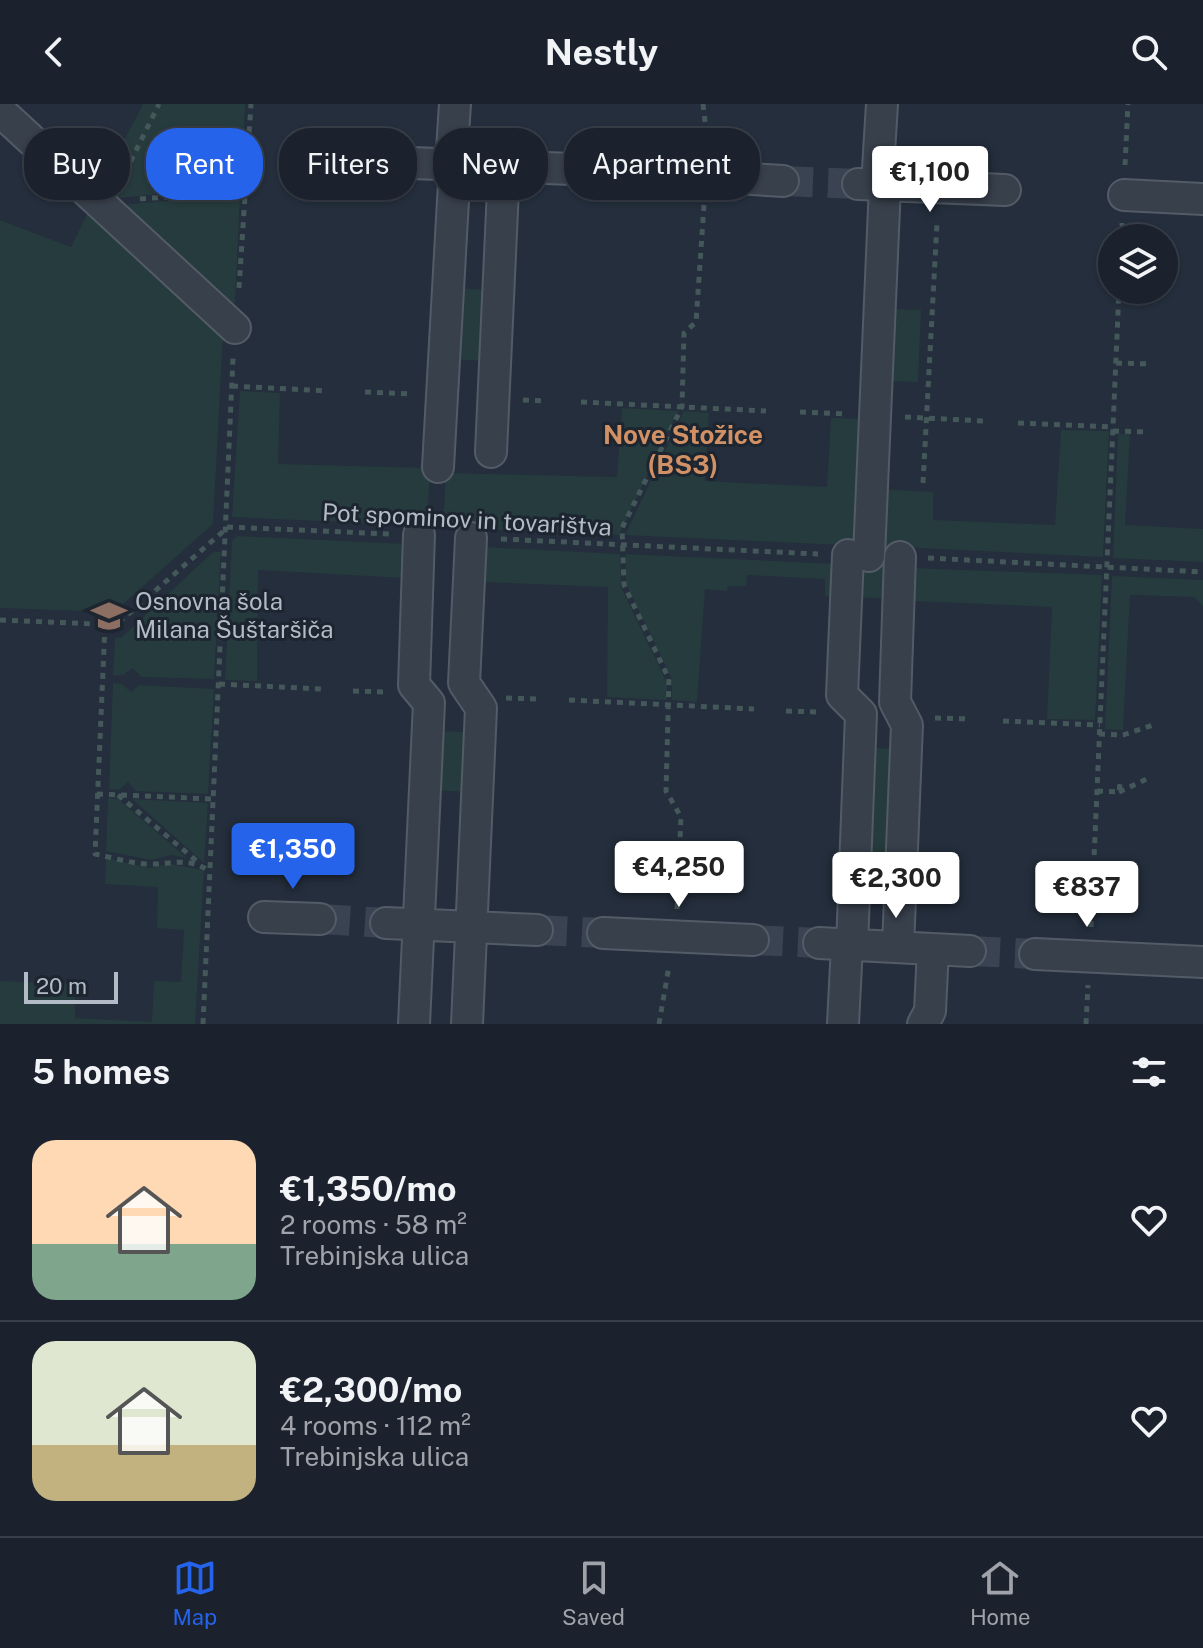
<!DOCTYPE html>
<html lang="en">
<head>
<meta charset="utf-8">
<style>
	:root { --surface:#1b222d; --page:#282f39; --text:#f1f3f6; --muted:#a0a4aa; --line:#393f49; --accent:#2563eb }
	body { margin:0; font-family:"Public Sans",sans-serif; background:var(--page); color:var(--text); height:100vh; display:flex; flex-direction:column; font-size:30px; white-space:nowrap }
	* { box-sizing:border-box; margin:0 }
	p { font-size:26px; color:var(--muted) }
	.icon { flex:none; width:44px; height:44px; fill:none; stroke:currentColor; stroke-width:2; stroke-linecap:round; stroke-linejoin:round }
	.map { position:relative; height:920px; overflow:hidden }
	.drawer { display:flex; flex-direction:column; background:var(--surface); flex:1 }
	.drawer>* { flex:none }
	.banner { position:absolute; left:24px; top:24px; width:800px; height:72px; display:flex; gap:16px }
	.buttons { position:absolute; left:1098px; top:120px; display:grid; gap:16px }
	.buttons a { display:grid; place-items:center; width:80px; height:80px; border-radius:50%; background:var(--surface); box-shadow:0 2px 6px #0004,0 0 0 2px var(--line); font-size:40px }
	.scale { position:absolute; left:24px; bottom:20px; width:94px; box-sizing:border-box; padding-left:8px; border:4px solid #b3bbc7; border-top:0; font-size:22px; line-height:28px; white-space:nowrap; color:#b3bbc7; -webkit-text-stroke:6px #1d2531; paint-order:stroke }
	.price { position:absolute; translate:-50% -68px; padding:0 18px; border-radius:8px; background:#fff; color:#222; font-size:26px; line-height:52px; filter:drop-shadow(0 2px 4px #0008) }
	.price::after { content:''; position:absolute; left:50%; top:48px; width:24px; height:18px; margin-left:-12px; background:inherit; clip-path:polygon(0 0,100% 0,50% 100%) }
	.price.active { background:var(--accent); color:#fff }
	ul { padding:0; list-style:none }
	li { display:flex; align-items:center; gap:24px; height:200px; padding:0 32px }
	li+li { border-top:2px solid var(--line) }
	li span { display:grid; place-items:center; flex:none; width:224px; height:160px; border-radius:24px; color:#555 }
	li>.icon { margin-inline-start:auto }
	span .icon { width:96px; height:96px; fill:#fffc; stroke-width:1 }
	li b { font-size:34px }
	h2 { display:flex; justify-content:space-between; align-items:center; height:96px; padding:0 32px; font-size:34px }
	.chip { padding:0 28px; border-radius:32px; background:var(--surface); box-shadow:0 2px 6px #0004,0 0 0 2px var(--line); font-size:28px; line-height:72px }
	.chip.active { background:var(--accent); color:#fff }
	header { display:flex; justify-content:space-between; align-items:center; height:104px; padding:0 32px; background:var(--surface); font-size:36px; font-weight:700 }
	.tab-bar { display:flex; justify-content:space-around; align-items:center; height:112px; border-top:2px solid var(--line); background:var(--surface); font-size:22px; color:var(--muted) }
	.tab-bar a { display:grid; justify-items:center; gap:4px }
	.tab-bar .active { color:var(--accent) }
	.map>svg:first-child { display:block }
	.green { fill:#263b3d }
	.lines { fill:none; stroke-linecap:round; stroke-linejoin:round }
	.minor-tunnel { stroke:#394351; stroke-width:30; stroke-dasharray:30 15; stroke-linecap:butt }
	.minor-casing { stroke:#535b67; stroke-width:34 }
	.path { stroke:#44585a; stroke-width:5; stroke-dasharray:6 6; stroke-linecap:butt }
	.minor { stroke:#38404c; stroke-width:30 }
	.labels { text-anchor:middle; stroke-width:6; stroke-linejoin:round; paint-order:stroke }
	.street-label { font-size:24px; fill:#b3bbc7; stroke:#1d2531 }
	.poi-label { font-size:24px; fill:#b3bbc7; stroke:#1d2531; text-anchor:start }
	.neighbourhood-label { font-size:26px; font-weight:bold; fill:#d19164; stroke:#1d2531 }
</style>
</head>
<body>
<header><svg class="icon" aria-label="back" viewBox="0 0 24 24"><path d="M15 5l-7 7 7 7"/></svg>Nestly<svg class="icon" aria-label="search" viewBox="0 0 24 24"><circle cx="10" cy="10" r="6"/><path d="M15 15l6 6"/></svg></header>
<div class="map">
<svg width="1203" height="920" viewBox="0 0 1203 920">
	<rect width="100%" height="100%" fill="#242e3c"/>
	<path class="green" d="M 143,0 L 245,0 L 241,82 L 107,95 L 91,84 L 116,52 Z
		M 240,90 L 235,199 L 216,199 L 121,101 Z
		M 89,106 L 223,230 L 213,420 L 114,508 L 0,504 L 0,116 L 71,143 Z
		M 456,184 L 487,186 L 485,257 L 452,255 Z
		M 888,205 L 921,206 L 918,278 L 885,277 Z
		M 240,287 L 280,289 L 278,360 L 430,364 L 427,422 L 232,413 Z
		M 622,304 L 678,307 L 619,431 L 443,423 L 446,369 L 617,373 Z
		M 684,307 L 709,309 L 705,377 L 827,383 L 831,314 L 863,315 L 862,442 L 625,431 Z
		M 1061,326 L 1109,327 L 1103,453 L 877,442 L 880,385 L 933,388 L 933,416 L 1055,421 Z
		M 1118,330 L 1130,330 L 1125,421 L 1203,425 L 1203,458 L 1113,454 Z
		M 237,432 L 407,440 L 405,474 L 258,466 L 257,577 L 225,576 L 232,437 Z
		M 482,443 L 620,450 L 621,483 L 667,579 L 667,596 L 607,593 L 608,483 L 485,478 L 482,533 L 478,533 Z
		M 213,448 L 221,448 L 214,575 L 141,573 L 133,564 L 123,571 L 113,571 L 115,534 L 122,533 Z
		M 626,450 L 837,460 L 834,493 L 825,492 L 825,475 L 747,471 L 746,482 L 728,482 L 727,487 L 705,485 L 697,598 L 672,596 L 672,575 L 626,480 Z
		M 855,460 L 888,463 L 888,495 L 855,493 Z
		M 910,464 L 1102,471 L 1095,616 L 1047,615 L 1052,503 L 914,497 L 913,523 L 908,523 Z
		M 1112,472 L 1203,476 L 1203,503 L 1195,493 L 1130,491 L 1123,626 L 1105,625 Z
		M 113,579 L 122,580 L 131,588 L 139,581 L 214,585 L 208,690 L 136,687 L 128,678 L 119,686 L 109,685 Z
		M 436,627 L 469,628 L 466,688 L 433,686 Z
		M 866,644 L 900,645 L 896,771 L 862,770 Z
		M 108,694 L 118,695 L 187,754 L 171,751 L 151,756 L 106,747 Z
		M 132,695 L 208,699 L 204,759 Z
		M 106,754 L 149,764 L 170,760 L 204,766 L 195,920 L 0,920 L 0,877 L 76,880 L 75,914 L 152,918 L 154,877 L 181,878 L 184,826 L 157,824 L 158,783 L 105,780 Z"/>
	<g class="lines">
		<path class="minor-tunnel" d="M 360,57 L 412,59
			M 572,65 L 636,68
			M 783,77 L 858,80
			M 320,815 L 386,819
			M 537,826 L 603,829
			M 753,836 L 819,839
			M 970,847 L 1035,850"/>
		<g class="minor-casing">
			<path id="minor" d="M 0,7 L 235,224
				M 308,54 L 360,57
				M 412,59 L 572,65
				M 451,61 L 455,0
				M 636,68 L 783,77
				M 858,80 L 1005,86
				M 877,81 L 882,0
				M 1124,91 L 1203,95
				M 491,348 L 504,63
				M 438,363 L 455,61
				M 848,451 L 842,591 L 861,610 L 852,841
				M 869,452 L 885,81
				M 264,813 L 320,815
				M 386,819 L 537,826
				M 603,829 L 753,836
				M 819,839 L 970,847
				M 898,843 L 907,621 L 895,598 L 900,453
				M 1035,850 L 1203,858
				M 414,920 L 429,599 L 414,581 L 419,431
				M 467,920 L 481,604 L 464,579 L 471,434
				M 843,920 L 847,841
				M 923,920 L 930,907 L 933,845"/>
		</g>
		<path class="path" d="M 703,0 L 708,43
			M 1125,61 L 1128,0
			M 120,79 L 159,0
			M 140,95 L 247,87
			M 1122,134 L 1122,119
			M 239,184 L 251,0
			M 1116,259 L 1152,260
			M 232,282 L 328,287
			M 365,288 L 413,290
			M 523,296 L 546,297
			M 581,298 L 766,307
			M 800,308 L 847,310
			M 905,313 L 984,317
			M 1018,319 L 1113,323
			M 1113,327 L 1149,328
			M 923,379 L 937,119
			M 227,423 L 391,430
			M 501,435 L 818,450
			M 928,454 L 1203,468
			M 0,516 L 116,521 L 227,424
			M 105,521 L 95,750 C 111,753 129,759 146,760 C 169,761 188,752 209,767
			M 219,580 L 321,585
			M 353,587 L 385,588
			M 506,594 L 537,595
			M 569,596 L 754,605
			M 786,607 L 817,608
			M 935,614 L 970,615
			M 1003,617 L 1100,621
			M 1099,630 L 1123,631 L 1153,621
			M 1097,687 L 1119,688 L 1120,680
			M 1119,688 L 1149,674
			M 97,690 L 213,695
			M 118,691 L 199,759
			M 1093,773 L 1140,775
			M 677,805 L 681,713 L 666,687 L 669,575 L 624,481 L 622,424 L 682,303 L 684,229 L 696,218 L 704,101
			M 1091,823 L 1119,186
			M 203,920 L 233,254
			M 659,920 L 669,862
			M 1086,920 L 1088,881"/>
		<use href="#minor" class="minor"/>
	</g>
	<defs>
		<g id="school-bare" transform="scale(2.76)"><path d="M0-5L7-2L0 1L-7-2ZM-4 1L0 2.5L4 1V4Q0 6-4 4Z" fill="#8d6e63" stroke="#1d2531" stroke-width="2.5" paint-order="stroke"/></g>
	</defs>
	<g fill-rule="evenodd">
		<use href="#school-bare" x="109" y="512"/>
	</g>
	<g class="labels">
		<g class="street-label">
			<text transform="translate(467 416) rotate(3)" y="8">Pot spominov in tovarištva</text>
		</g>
		<g class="poi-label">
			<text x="135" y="506">Osnovna šola<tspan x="135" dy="28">Milana Šuštaršiča</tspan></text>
		</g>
		<g class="neighbourhood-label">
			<text x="683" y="340">Nove Stožice<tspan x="683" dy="30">(BS3)</tspan></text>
		</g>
	</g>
</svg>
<div class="buttons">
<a><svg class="icon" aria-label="layers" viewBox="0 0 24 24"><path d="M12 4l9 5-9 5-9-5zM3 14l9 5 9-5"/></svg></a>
</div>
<div class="scale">20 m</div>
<b class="price" style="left:930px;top:110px">€1,100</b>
<b class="price active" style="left:293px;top:787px">€1,350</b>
<b class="price" style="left:679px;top:805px">€4,250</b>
<b class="price" style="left:896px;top:816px">€2,300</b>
<b class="price" style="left:1087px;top:825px">€837</b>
<div class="banner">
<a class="chip">Buy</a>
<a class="chip active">Rent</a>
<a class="chip">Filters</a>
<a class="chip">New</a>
<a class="chip">Apartment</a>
</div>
</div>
<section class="drawer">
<h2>5 homes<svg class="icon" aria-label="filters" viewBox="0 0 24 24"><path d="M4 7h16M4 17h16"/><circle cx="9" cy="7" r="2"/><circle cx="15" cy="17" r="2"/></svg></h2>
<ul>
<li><span style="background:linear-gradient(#ffd9b3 65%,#7fa58c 0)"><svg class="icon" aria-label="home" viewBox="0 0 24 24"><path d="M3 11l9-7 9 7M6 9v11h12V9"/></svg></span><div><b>€1,350/mo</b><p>2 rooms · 58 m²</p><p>Trebinjska ulica</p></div><svg class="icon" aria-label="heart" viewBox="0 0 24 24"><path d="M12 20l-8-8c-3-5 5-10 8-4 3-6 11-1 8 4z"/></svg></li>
<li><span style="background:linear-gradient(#dfe7d0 65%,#c2b280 0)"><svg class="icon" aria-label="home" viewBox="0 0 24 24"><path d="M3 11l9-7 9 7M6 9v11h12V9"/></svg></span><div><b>€2,300/mo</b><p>4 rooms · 112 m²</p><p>Trebinjska ulica</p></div><svg class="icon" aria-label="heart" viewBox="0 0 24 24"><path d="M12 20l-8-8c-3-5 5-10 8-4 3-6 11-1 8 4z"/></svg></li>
</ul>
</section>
<nav class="tab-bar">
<a class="active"><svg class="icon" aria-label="map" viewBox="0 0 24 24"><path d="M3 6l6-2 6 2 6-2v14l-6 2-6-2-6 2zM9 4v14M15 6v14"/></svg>Map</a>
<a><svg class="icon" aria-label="saved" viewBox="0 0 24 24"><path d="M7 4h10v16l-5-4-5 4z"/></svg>Saved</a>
<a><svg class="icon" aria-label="home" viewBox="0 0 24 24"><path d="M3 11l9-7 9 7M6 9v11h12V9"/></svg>Home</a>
</nav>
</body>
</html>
